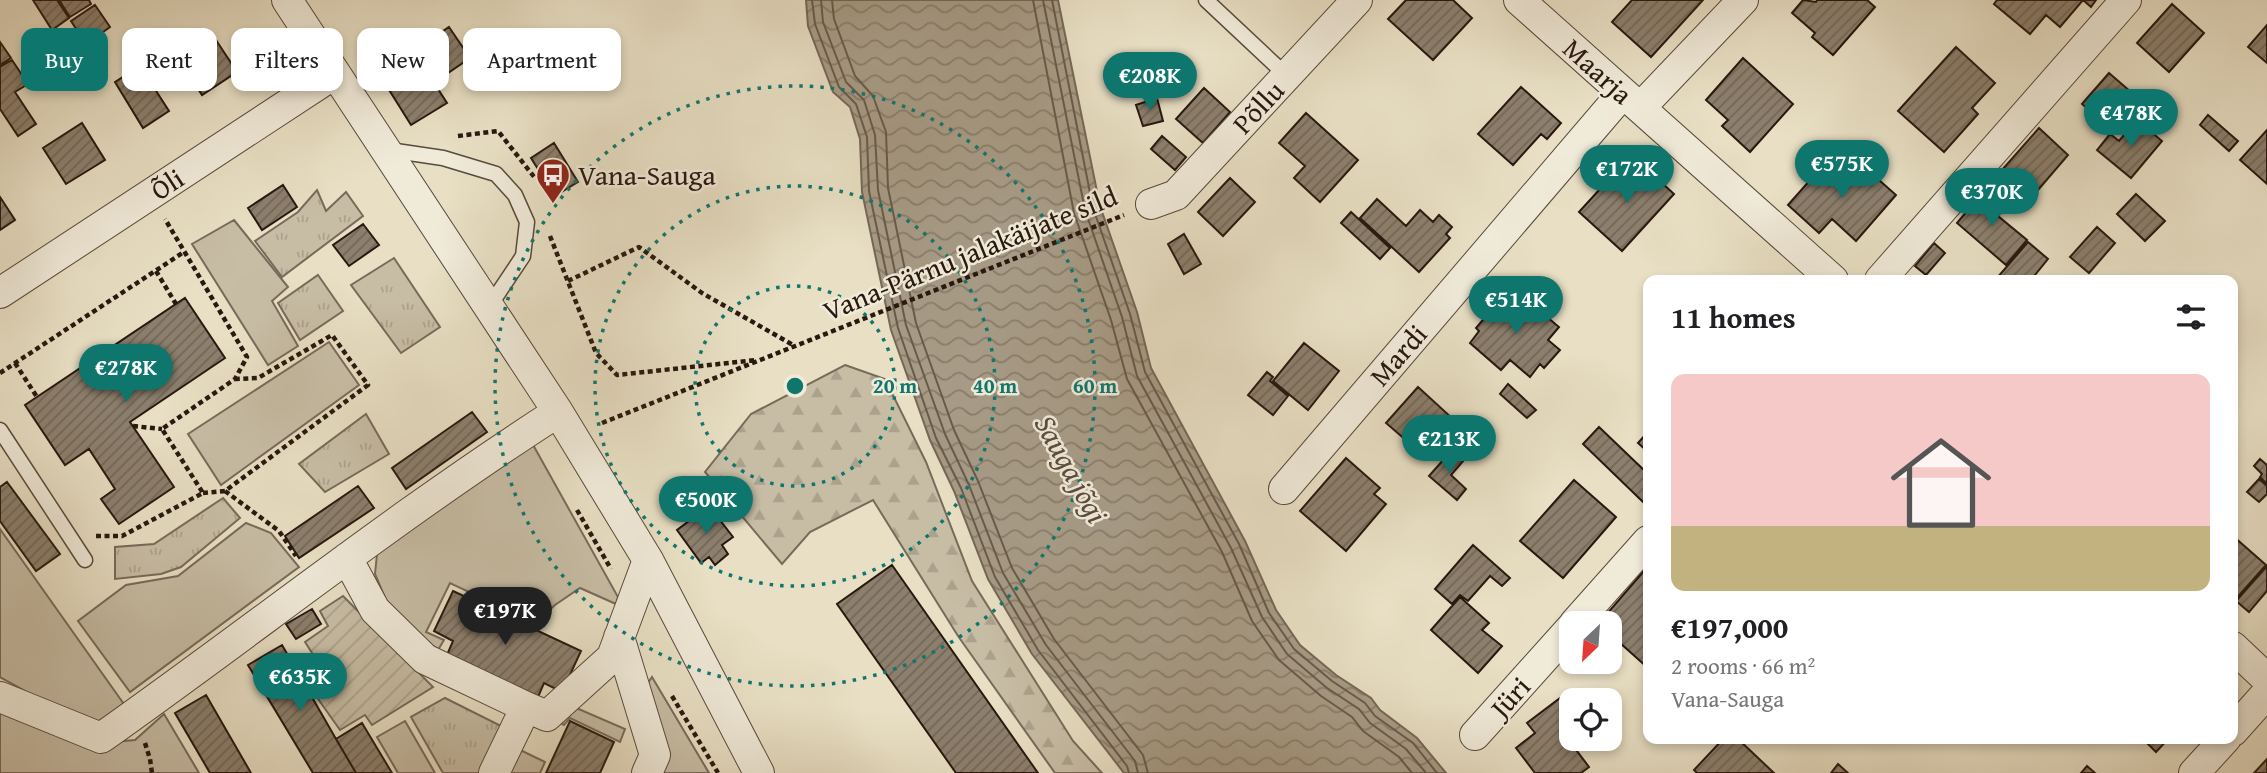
<!DOCTYPE html>
<html lang="en">
<head>
<meta charset="utf-8">
<style>
	:root { --surface:#fff; --page:#f2f2f2; --text:#202124; --muted:#757577; --line:#e0e0e0; --accent:#0f766e }
	body { margin:0; font-family:"Gentium Book Plus",serif; background:var(--page); color:var(--text); height:100vh; display:flex; flex-direction:column; font-size:26px; white-space:nowrap }
	* { box-sizing:border-box; margin:0 }
	p { font-size:23px; color:var(--muted) }
	.icon { flex:none; width:38px; height:38px; fill:none; stroke:currentColor; stroke-width:2; stroke-linecap:round; stroke-linejoin:round }
	.map { position:relative; flex:1; overflow:hidden }
	.details { position:absolute; left:1643px; top:275px; width:595px; height:469px; display:flex; flex-direction:column; background:var(--surface); border-radius:14px; box-shadow:0 4px 10px #0003 }
	.details>* { flex:none }
	.top-card { position:absolute; left:21px; top:28px; width:665px; height:63px; display:flex; gap:14px }
	.needle { width:46px; rotate:205deg }
	.tools { position:absolute; left:1559px; top:611px; display:grid; gap:14px }
	.tools a { display:grid; place-items:center; width:63px; height:63px; border-radius:14px; background:var(--surface); box-shadow:0 4px 10px #0003; font-size:35px }
	.price { position:absolute; translate:-50% -60px; padding:0 16px; border-radius:24px; background:var(--accent); color:#fff; font-size:23px; line-height:46px; filter:drop-shadow(0 2px 4px #0008) }
	.price::after { content:''; position:absolute; left:50%; top:42px; width:21px; height:16px; margin-left:-10px; background:inherit; clip-path:polygon(0 0,100% 0,50% 100%) }
	.price.active { background:#222; color:#fff }
	ul { padding:0; list-style:none }
	li { display:grid; align-content:center; gap:14px; height:371px; padding:0 28px }
	li+li { border-top:2px solid var(--line) }
	li span { display:grid; place-items:center; height:217px; border-radius:14px; color:#555 }
	li>.icon { margin-inline-start:auto }
	span .icon { width:126px; height:126px; fill:#fffc; stroke-width:1 }
	li b { font-size:30px }
	h2 { display:flex; justify-content:space-between; align-items:center; height:84px; padding:0 28px; font-size:30px }
	.pill { padding:0 24px; border-radius:14px; background:var(--surface); box-shadow:0 4px 10px #0003; font-size:24px; line-height:63px }
	.pill.active { background:var(--accent); color:#fff }
	.map>svg:first-child { display:block }
	.grass { fill:#c7bda5; stroke:#786a5a; stroke-width:2 }
	.forest { fill:url(#forest-firs); stroke:#786a5a; stroke-width:2 }
	.park { fill:url(#park-tufts); stroke:#786a5a; stroke-width:2 }
	.garden { fill:url(#garden-furrows); stroke:#786a5a; stroke-width:2 }
	.water { fill:url(#water-waves); stroke:#746756; stroke-width:2 }
	.lines { fill:none; stroke-linecap:round; stroke-linejoin:round }
	.shore { stroke:#685a4a; stroke-width:2 }
	.building { fill:url(#building-hatch); stroke:#28180f; stroke-width:2 }
	.lane-casing { stroke:#584a3c; stroke-width:17 }
	.street-casing { stroke:#584a3c; stroke-width:32 }
	.path { stroke:#28180f; stroke-width:4.5; stroke-dasharray:5 3.5; stroke-linecap:butt }
	.lane { stroke:#f0ead9; stroke-width:14 }
	.street { stroke:#f0ead9; stroke-width:30 }
	.ring { fill:none; stroke:#0f766e; stroke-width:3.5; stroke-dasharray:3.5 7 }
	.labels { text-anchor:middle; stroke-width:5; stroke-linejoin:round; paint-order:stroke }
	.street-label { font-size:28px; fill:#28180f; stroke:#f0ead9 }
	.poi-label { font-size:28px; fill:#28180f; stroke:#f0ead9; text-anchor:start }
	.water-label { font-size:30px; font-style:italic; fill:#5b4c3f; stroke:#f0ead9 }
	.centre { fill:#0f766e; stroke:#f0ead9; stroke-width:3.5 }
	.ring-label { font-size:21px; text-anchor:middle; font-weight:bold; fill:#0f766e; stroke:#f0ead9; stroke-width:5; stroke-linejoin:round; paint-order:stroke }
</style>
</head>
<body>
<div class="map">
<svg width="2267" height="773" viewBox="0 0 2267 773">
	<defs>
		<pattern id="forest-firs" width="22" height="20" patternUnits="userSpaceOnUse" patternTransform="scale(1.75)"><rect width="22" height="20" fill="#c7bda5"/><path d="M5 1l3.5 6h-7zM16 11l3.5 6h-7z" fill="#aba28d"/></pattern>
		<pattern id="park-tufts" width="24" height="20" patternUnits="userSpaceOnUse" patternTransform="scale(1.75)"><rect width="24" height="20" fill="#c7bda5"/><path d="M3 7l-1-3M5 7V3M7 7l1-3M15 17l-1-3M17 17v-4M19 17l1-3" fill="none" stroke="#aba28d"/></pattern>
		<pattern id="garden-furrows" width="10" height="10" patternUnits="userSpaceOnUse" patternTransform="scale(1.75)"><rect width="10" height="10" fill="#c7bda5"/><path d="M-1 1l2-2M0 10L10 0M9 11l2-2" fill="none" stroke="#aba28d"/></pattern>
		<pattern id="water-waves" width="16" height="10" patternUnits="userSpaceOnUse" patternTransform="scale(1.75)"><rect width="16" height="10" fill="#a79b86"/><path d="M0 5q4-4 8 0t8 0" fill="none" stroke="#887d6c"/></pattern>
		<pattern id="building-hatch" width="6" height="6" patternUnits="userSpaceOnUse" patternTransform="scale(1.75)"><rect width="6" height="6" fill="#8c7f6d"/><path d="M-1 1l2-2M0 6l6-6M5 7l2-2" fill="none" stroke="#726758"/></pattern>
	</defs>
	<rect width="100%" height="100%" fill="#e8dfc4"/>
	<filter id="stains"><feTurbulence type="fractalNoise" baseFrequency=".00286" numOctaves="4"/><feColorMatrix values="0 0 0 0 .2 0 0 0 0 .09 0 0 0 0 .02 0 0 0 .5 -.17"/></filter>
	<radialGradient id="worn" r=".72"><stop offset=".6" stop-color="#630" stop-opacity="0"/><stop offset="1" stop-color="#630" stop-opacity=".3"/></radialGradient>
	<path class="grass" d="M 234,220 L 288,287 L 272,301 L 298,346 L 268,365 L 192,244 Z
		M 329,342 L 359,385 L 221,485 L 188,434 Z
		M 532,443 L 618,597 L 616,604 L 580,588 L 555,605 L 535,623 L 450,583 L 426,632 L 444,640 L 438,650 L 391,612 L 375,574 L 377,554 Z
		M 246,523 L 271,533 L 299,567 L 130,692 L 78,621 L 126,585 L 178,576 Z
		M 0,529 L 126,707 L 104,726 L 36,697 L 0,677 Z
		M 652,677 L 709,773 L 657,773 L 646,686 Z
		M 0,705 L 90,744 L 135,740 L 164,714 L 199,773 L 0,773 Z
		M 574,707 L 625,729 L 620,742 L 570,718 L 564,725 L 560,723 Z
		M 405,721 L 435,773 L 398,773 L 377,737 Z
		M 512,746 L 545,762 L 540,773 L 500,773 Z"/>
	<path class="forest" d="M 845,365 L 885,379 L 926,462 L 972,581 L 1073,741 L 1102,773 L 1055,773 L 958,636 L 873,500 L 810,532 L 782,564 L 705,472 L 751,414 Z"/>
	<path class="park" d="M 317,190 L 326,211 L 346,192 L 363,216 L 282,277 L 255,241 L 298,212 Z
		M 394,258 L 440,327 L 401,353 L 351,285 Z
		M 318,275 L 343,311 L 300,340 L 278,303 Z
		M 366,414 L 389,454 L 325,492 L 299,464 Z
		M 223,498 L 240,518 L 181,567 L 161,574 L 115,579 L 115,547 L 154,544 Z
		M 445,698 L 503,727 L 484,773 L 443,773 L 411,717 Z"/>
	<path class="garden" d="M 343,596 L 433,687 L 372,725 L 365,715 L 340,730 L 316,696 L 332,684 L 305,642 L 328,626 L 320,611 Z"/>
	<path class="water" d="M 806,0 L 1058,0 L 1100,206 L 1137,312 L 1151,368 L 1245,541 L 1276,610 L 1300,645 L 1336,675 L 1371,698 L 1380,710 L 1417,738 L 1446,773 L 1124,773 L 1032,654 L 988,579 L 954,491 L 930,440 L 891,330 L 862,192 L 860,139 L 850,107 L 833,92 L 808,26 Z"/>
	<g class="lines">
		<path class="shore" d="M 812,0 L 815,24 L 839,87 L 856,104 L 867,137 L 869,191 L 898,328 L 936,438 L 961,488 L 995,577 L 1038,650 L 1127,766 L 1129,773
			M 821,0 L 823,22 L 846,82 L 864,100 L 875,135 L 878,190 L 906,325 L 945,434 L 969,485 L 1003,573 L 1046,645 L 1135,761 L 1138,773
			M 832,0 L 834,19 L 855,76 L 873,96 L 886,132 L 888,188 L 916,323 L 954,430 L 978,481 L 1012,568 L 1054,639 L 1143,755 L 1148,773
			M 1033,0 L 1074,213 L 1111,320 L 1127,379 L 1222,552 L 1252,621 L 1279,660 L 1321,696 L 1352,717 L 1363,731 L 1399,757 L 1412,773
			M 1043,0 L 1085,210 L 1122,317 L 1137,376 L 1231,548 L 1262,617 L 1287,654 L 1327,688 L 1359,709 L 1370,723 L 1406,749 L 1426,773
			M 1052,0 L 1093,208 L 1130,314 L 1145,372 L 1239,544 L 1269,613 L 1294,649 L 1332,681 L 1365,703 L 1375,716 L 1413,743 L 1437,773"/>
	</g>
	<path class="building" d="M 33,0 L 57,0 L 69,18 L 52,30 Z
		M 59,0 L 89,0 L 91,4 L 70,17 Z
		M 1406,0 L 1453,0 L 1472,18 L 1433,60 L 1388,19 Z
		M 1632,0 L 1703,0 L 1651,57 L 1612,22 Z
		M 1803,0 L 1816,2 L 1817,0 L 1867,0 L 1875,7 L 1833,55 L 1812,37 L 1815,33 L 1792,13 Z
		M 1997,0 L 2096,0 L 2091,7 L 2083,0 L 2060,27 L 2046,15 L 2030,34 L 1994,4 Z
		M 2172,4 L 2204,33 L 2169,72 L 2137,43 Z
		M 95,5 L 110,27 L 86,44 L 71,21 Z
		M 2267,25 L 2267,63 L 2248,47 Z
		M 449,27 L 470,58 L 445,75 L 424,44 Z
		M 212,34 L 237,72 L 202,95 L 177,56 Z
		M 0,42 L 11,58 L 0,65 Z
		M 1956,47 L 1995,83 L 1972,108 L 1978,114 L 1944,152 L 1898,111 Z
		M 416,55 L 447,103 L 411,125 L 381,77 Z
		M 1743,58 L 1793,104 L 1750,152 L 1722,126 L 1728,120 L 1706,100 Z
		M 12,60 L 28,84 L 15,92 L 36,124 L 18,136 L 0,109 L 0,67 Z
		M 140,66 L 169,111 L 143,128 L 115,82 Z
		M 2109,73 L 2138,98 L 2111,129 L 2082,104 Z
		M 1521,87 L 1561,123 L 1547,139 L 1541,134 L 1513,165 L 1478,134 Z
		M 1204,88 L 1230,112 L 1203,143 L 1176,119 Z
		M 1157,98 L 1163,121 L 1143,126 L 1136,105 Z
		M 1306,113 L 1358,160 L 1320,202 L 1294,178 L 1305,166 L 1279,143 Z
		M 2208,115 L 2238,141 L 2229,151 L 2200,125 Z
		M 2137,120 L 2162,141 L 2131,178 L 2097,150 L 2110,134 L 2119,141 Z
		M 82,123 L 105,160 L 66,184 L 43,148 Z
		M 2039,128 L 2068,155 L 2032,197 L 2002,170 Z
		M 2267,130 L 2267,184 L 2240,160 Z
		M 1162,136 L 1186,157 L 1175,170 L 1151,149 Z
		M 554,143 L 578,182 L 555,196 L 531,158 Z
		M 1637,160 L 1674,194 L 1622,251 L 1579,212 L 1610,178 L 1616,184 Z
		M 1828,160 L 1849,180 L 1862,165 L 1896,195 L 1856,241 L 1832,219 L 1819,233 L 1788,205 Z
		M 1230,178 L 1255,202 L 1223,236 L 1198,212 Z
		M 283,185 L 297,207 L 262,230 L 248,208 Z
		M 1985,190 L 2005,207 L 1998,216 L 2027,240 L 2006,265 L 1957,223 Z
		M 2136,194 L 2165,221 L 2145,241 L 2117,214 Z
		M 0,197 L 15,220 L 0,230 Z
		M 1377,199 L 1406,226 L 1420,210 L 1433,222 L 1439,215 L 1452,227 L 1446,234 L 1450,238 L 1419,272 L 1360,218 Z
		M 1351,212 L 1390,248 L 1380,259 L 1341,223 Z
		M 363,224 L 379,245 L 349,266 L 333,245 Z
		M 2097,227 L 2115,243 L 2089,273 L 2070,257 Z
		M 1184,234 L 1201,264 L 1184,274 L 1168,244 Z
		M 2028,242 L 2048,259 L 2031,280 L 1999,280 L 1997,278 Z
		M 1934,243 L 1945,253 L 1926,275 L 1915,266 Z
		M 1506,293 L 1524,308 L 1529,302 L 1559,327 L 1548,340 L 1560,350 L 1544,368 L 1540,364 L 1530,377 L 1510,360 L 1501,370 L 1470,343 L 1479,331 L 1476,328 Z
		M 185,298 L 225,358 L 130,422 L 174,487 L 119,524 L 101,499 L 115,489 L 89,449 L 65,465 L 25,405 Z
		M 1304,343 L 1339,371 L 1308,410 L 1273,381 Z
		M 1267,372 L 1273,377 L 1270,381 L 1288,396 L 1273,415 L 1248,395 Z
		M 1508,384 L 1536,410 L 1527,418 L 1500,394 Z
		M 1418,387 L 1453,419 L 1422,454 L 1386,423 Z
		M 472,412 L 487,432 L 406,489 L 392,468 Z
		M 1599,427 L 1648,474 L 1648,495 L 1643,502 L 1583,444 Z
		M 1647,433 L 1648,434 L 1648,452 L 1638,443 Z
		M 1453,449 L 1464,460 L 1451,475 L 1466,489 L 1457,500 L 1429,476 Z
		M 1346,458 L 1380,488 L 1374,494 L 1386,504 L 1346,551 L 1300,511 Z
		M 2260,459 L 2267,465 L 2267,484 L 2260,477 L 2262,474 L 2254,466 Z
		M 2259,479 L 2267,486 L 2267,494 L 2259,502 L 2247,492 Z
		M 1574,480 L 1616,517 L 1563,578 L 1520,541 Z
		M 7,482 L 60,554 L 36,571 L 0,521 L 0,487 Z
		M 358,486 L 374,508 L 299,558 L 285,536 Z
		M 709,506 L 733,537 L 722,545 L 728,554 L 715,565 L 709,557 L 701,563 L 677,530 Z
		M 2233,536 L 2266,565 L 2235,600 L 2233,598 Z
		M 1473,545 L 1510,578 L 1502,586 L 1490,576 L 1468,601 L 1460,595 L 1452,604 L 1435,589 Z
		M 892,565 L 1038,773 L 956,773 L 837,604 Z
		M 2267,566 L 2267,591 L 2249,612 L 2236,601 Z
		M 1643,572 L 1648,577 L 1648,668 L 1610,634 L 1610,623 L 1599,623 Z
		M 453,591 L 581,651 L 562,692 L 544,683 L 538,697 L 447,655 L 453,641 L 434,631 Z
		M 1460,597 L 1489,623 L 1482,630 L 1502,646 L 1478,673 L 1431,630 Z
		M 312,609 L 321,624 L 296,639 L 286,624 Z
		M 282,645 L 336,739 L 356,773 L 313,773 L 248,665 Z
		M 1568,692 L 1573,700 L 1572,700 L 1572,738 L 1576,738 L 1571,743 L 1589,767 L 1581,773 L 1535,773 L 1516,748 L 1535,733 L 1527,723 Z
		M 206,695 L 251,773 L 210,773 L 175,713 Z
		M 570,721 L 614,742 L 600,773 L 546,773 Z
		M 362,723 L 392,773 L 356,773 L 336,739 Z
		M 1724,738 L 1737,738 L 1774,773 L 1697,773 L 1694,770 Z
		M 2142,738 L 2169,738 L 2156,752 Z
		M 2267,759 L 2267,773 L 2254,773 Z
		M 1838,764 L 1848,773 L 1831,773 Z
		M 2087,766 L 2095,773 L 2081,773 Z"/>
	<g class="lines">
		<g class="lane-casing">
			<path id="lane" d="M 1206,0 L 1287,76
				M 389,150 L 443,158 L 496,174 L 515,195 L 527,222 L 523,256 L 489,307
				M 0,430 L 85,560"/>
		</g>
		<g class="street-casing">
			<path id="street" d="M 287,0 L 558,412 L 648,560 L 759,773
				M 1519,0 L 1833,280
				M 1640,108 L 1743,0
				M 1151,204 L 1176,195 L 1357,0
				M 1880,280 L 2126,0
				M 0,293 L 334,74
				M 1284,489 L 1622,94
				M 347,558 L 375,610 L 425,659 L 526,707 L 494,773
				M 1575,623 L 1648,541
				M 619,637 L 655,755 L 647,773
				M 2233,647 L 2267,679
				M 0,697 L 101,738 C 254,630 400,513 558,412
				M 526,707 L 547,716 L 612,657 L 648,560
				M 2233,731 L 2267,693
				M 1475,735 L 1572,627
				M 2194,773 L 2226,738"/>
		</g>
		<path class="path" d="M 458,136 L 498,131 L 535,178
			M 550,236 L 596,353 L 617,375 L 756,360
			M 156,271 L 176,304
			M 568,281 L 639,247 L 702,293 L 793,345
			M 15,363 L 37,397
			M 0,373 L 184,252
			M 602,423 L 1124,215
			M 133,426 L 162,429
			M 225,491 L 279,531 L 296,556
			M 203,493 L 225,491 L 368,385 L 332,335 L 258,378 L 236,379
			M 577,510 L 611,569
			M 96,536 L 122,536 L 203,493 L 162,429 L 235,379 L 247,357 L 165,219
			M 672,696 L 718,773
			M 145,743 L 150,759 L 152,773"/>
		<use href="#lane" class="lane"/>
		<use href="#street" class="street"/>
	</g>
	<g class="ring">
		<circle cx="795" cy="386" r="100"/>
		<circle cx="795" cy="386" r="200"/>
		<circle cx="795" cy="386" r="300"/>
	</g>
	<defs>
		<g id="bus-pin" transform="scale(1.75)"><path d="M0 17L-7.5 6A9.5 9.5 0 1 1 7.5 6Z" fill="#8f2418" stroke="#f0ead9"/><path d="M-5-6H5V4H4V6H2V4H-2V6H-4V4H-5ZM-3.5-4V0h7V-4ZM-3.5 1.2v1.5H-2V1.2ZM2 1.2v1.5H3.5V1.2Z" fill="#fff"/></g>
	</defs>
	<g fill-rule="evenodd">
		<use href="#bus-pin" x="553" y="175"/>
	</g>
	<g class="labels">
		<g class="street-label">
			<text transform="translate(1598 71) rotate(42)" y="10">Maarja</text>
			<text transform="translate(1258 107) rotate(-47)" y="10">Põllu</text>
			<text transform="translate(167 184) rotate(-33)" y="10">Õli</text>
			<text transform="translate(970 253) rotate(-22)" y="10">Vana-Pärnu jalakäijate sild</text>
			<text transform="translate(1398 355) rotate(-49)" y="10">Mardi</text>
			<text transform="translate(1510 697) rotate(-48)" y="10">Jüri</text>
		</g>
		<g class="poi-label">
			<text x="578" y="185">Vana-Sauga</text>
		</g>
		<g class="water-label">
			<text transform="translate(1071 469) rotate(61)" y="10">Sauga jõgi</text>
		</g>
	</g>
	<circle cx="795" cy="386" r="10" class="centre"/>
	<g class="ring-label">
		<text x="895" y="393">20 m</text>
		<text x="995" y="393">40 m</text>
		<text x="1095" y="393">60 m</text>
	</g>
	<rect width="100%" height="100%" filter="url(#stains)"/>
	<rect width="100%" height="100%" fill="url(#worn)"/>
</svg>
<div class="tools">
<a><svg class="needle" viewBox="-14 -14 28 28"><path d="M0-13l5 13h-10z" fill="#e53935"/><path d="M0 13l5-13h-10z" fill="#757577"/></svg></a>
<a><svg class="icon" aria-label="locate" viewBox="0 0 24 24"><circle cx="12" cy="12" r="6"/><path d="M12 2v4M12 18v4M2 12h4M18 12h4"/></svg></a>
</div>
<b class="price" style="left:1150px;top:112px">€208K</b>
<b class="price" style="left:2131px;top:149px">€478K</b>
<b class="price" style="left:1842px;top:200px">€575K</b>
<b class="price" style="left:1627px;top:205px">€172K</b>
<b class="price" style="left:1992px;top:228px">€370K</b>
<b class="price" style="left:1516px;top:336px">€514K</b>
<b class="price" style="left:126px;top:404px">€278K</b>
<b class="price" style="left:1449px;top:475px">€213K</b>
<b class="price" style="left:706px;top:536px">€500K</b>
<b class="price active" style="left:505px;top:647px">€197K</b>
<b class="price" style="left:300px;top:713px">€635K</b>
<div class="top-card">
<a class="pill active">Buy</a>
<a class="pill">Rent</a>
<a class="pill">Filters</a>
<a class="pill">New</a>
<a class="pill">Apartment</a>
</div>
<section class="details">
<h2>11 homes<svg class="icon" aria-label="filters" viewBox="0 0 24 24"><path d="M4 7h16M4 17h16"/><circle cx="9" cy="7" r="2"/><circle cx="15" cy="17" r="2"/></svg></h2>
<ul>
<li><span style="background:linear-gradient(#f6c9c9 70%,#c2b280 0)"><svg class="icon" aria-label="home" viewBox="0 0 24 24"><path d="M3 11l9-7 9 7M6 9v11h12V9"/></svg></span><div><b>€197,000</b><p>2 rooms · 66 m²</p><p>Vana-Sauga</p></div></li>
</ul>
</section>
</div>
</body>
</html>
